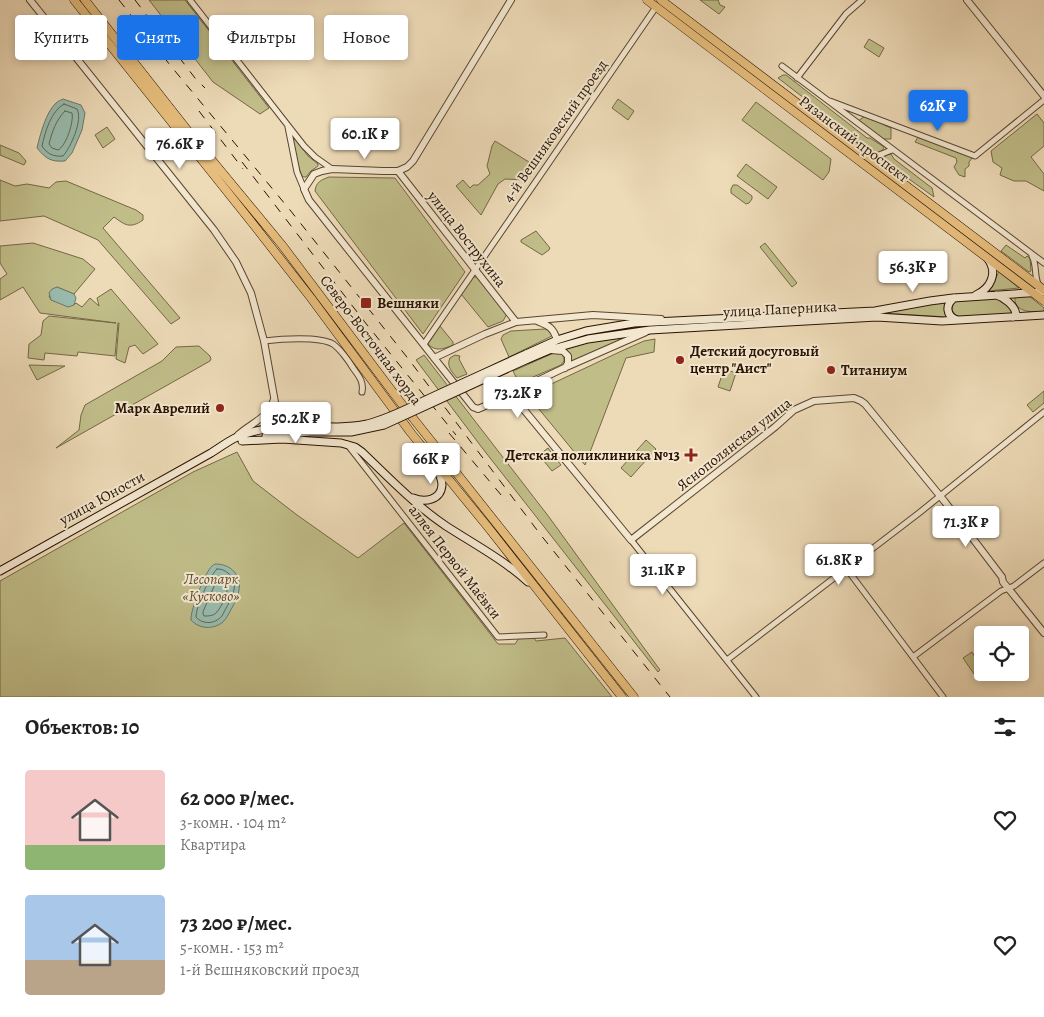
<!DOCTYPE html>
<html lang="ru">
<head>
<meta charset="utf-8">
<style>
	:root { --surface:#fff; --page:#f6f6f6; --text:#222; --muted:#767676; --accent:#1a73e8 }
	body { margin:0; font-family:Alegreya,serif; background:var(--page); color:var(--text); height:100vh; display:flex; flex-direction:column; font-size:19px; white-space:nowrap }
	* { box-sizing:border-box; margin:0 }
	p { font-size:16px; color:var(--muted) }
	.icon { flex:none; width:28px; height:28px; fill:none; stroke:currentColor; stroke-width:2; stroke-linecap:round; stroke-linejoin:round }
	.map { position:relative; height:697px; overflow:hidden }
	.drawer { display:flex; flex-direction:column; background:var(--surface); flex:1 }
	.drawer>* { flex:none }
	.banner { position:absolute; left:15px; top:15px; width:500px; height:45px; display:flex; gap:10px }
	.tools { position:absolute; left:974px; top:626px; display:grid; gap:10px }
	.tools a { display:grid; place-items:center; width:55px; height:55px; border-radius:5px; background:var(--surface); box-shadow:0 2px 8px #0003; font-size:25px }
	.price { position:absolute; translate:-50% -42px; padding:0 11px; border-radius:5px; background:#fff; color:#222; font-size:16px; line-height:32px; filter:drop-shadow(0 1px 2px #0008) }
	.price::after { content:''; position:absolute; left:50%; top:30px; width:15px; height:11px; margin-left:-8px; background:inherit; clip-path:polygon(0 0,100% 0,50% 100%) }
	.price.on { background:var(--accent); color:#fff }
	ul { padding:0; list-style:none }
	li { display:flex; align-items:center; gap:15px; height:125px; padding:0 25px }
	li span { display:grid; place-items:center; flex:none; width:140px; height:100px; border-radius:5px; color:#555 }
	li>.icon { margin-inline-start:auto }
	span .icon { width:60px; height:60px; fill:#fffc; stroke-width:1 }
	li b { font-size:21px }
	h2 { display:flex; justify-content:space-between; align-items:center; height:60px; padding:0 25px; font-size:21px }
	.pill { padding:0 18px; border-radius:5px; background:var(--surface); box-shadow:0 2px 8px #0003; font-size:18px; line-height:45px }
	.pill.on { background:var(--accent); color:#fff }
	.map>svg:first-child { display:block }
	.green { fill:#c0bd89; stroke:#746844 }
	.water { fill:#99bbad; stroke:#6c7868 }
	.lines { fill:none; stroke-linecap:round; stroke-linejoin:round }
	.shore { stroke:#616756; stroke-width:1 }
	.minor-casing { stroke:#5a452e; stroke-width:7 }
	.tertiary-casing { stroke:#5a452e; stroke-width:8 }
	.secondary-casing { stroke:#291300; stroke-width:9 }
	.primary-casing { stroke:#291300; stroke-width:9 }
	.minor { stroke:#f3e7d0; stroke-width:5 }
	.tertiary { stroke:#f3e7d0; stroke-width:6 }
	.secondary { stroke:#f3e7d0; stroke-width:7 }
	.primary { stroke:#e6bd7c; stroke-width:8 }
	.rail { stroke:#291300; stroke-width:1; stroke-dasharray:9 9; stroke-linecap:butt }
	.secondary-bridge-casing { stroke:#291300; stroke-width:9; stroke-linecap:butt }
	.secondary-bridge { stroke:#f3e7d0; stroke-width:7 }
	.poi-dot { fill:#8f2418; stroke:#f3e7d0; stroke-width:2 }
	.labels { text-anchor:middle; stroke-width:4; stroke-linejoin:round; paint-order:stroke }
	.street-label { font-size:15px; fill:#291300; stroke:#f3e7d0 }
	.poi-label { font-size:15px; font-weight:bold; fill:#291300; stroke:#f3e7d0; text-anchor:start }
	.park-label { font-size:15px; font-style:italic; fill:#5e4e30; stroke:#f3e7d0 }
</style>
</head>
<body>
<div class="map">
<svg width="1044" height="697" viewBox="0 0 1044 697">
	<rect width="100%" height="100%" fill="#eddab7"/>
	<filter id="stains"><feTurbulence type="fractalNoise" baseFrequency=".004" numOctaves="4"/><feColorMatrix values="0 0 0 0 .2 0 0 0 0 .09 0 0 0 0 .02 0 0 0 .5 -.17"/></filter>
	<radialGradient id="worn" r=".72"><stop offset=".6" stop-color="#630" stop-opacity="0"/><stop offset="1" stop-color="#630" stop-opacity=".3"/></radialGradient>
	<path class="green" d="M 149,0 L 185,0 L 269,108 L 260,114 L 213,82 Z
		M 700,0 L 718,0 L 720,5 L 725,7 L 719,14 Z
		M 276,36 L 290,54 L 283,59 L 269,42 Z
		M 869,39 L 884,48 L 879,57 L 864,47 Z
		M 783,75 L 786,75 L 867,138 L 870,138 L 884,147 C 883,151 878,154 874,155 L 845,133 L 844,129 L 778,78 Z
		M 618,99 L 634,111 L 628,120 L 612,108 Z
		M 756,102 L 831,159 L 829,172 L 823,180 L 742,120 Z
		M 1037,114 L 1044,123 L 1044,146 L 1031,157 L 1044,174 L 1044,191 L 1026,181 L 1014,181 L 1000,175 L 1002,168 L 993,162 L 991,151 Z
		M 865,116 L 882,122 L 884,125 L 891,128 L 891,139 L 882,139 L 858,121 Z
		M 107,127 L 115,139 L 103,148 L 95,135 Z
		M 918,137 L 973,157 L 969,162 L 969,166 L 965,169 L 965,177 L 959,175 L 954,167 L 957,162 L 956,158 L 915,142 Z
		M 294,139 L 295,139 L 308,156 L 318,164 L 318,166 L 311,171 L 306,177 L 304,177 L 302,176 L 297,162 L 293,141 Z
		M 495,141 L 537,167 L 527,180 L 505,179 L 498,184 L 481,215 L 456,186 L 463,180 L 470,188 L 473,185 L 478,185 L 490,174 L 487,166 L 492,146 Z
		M 0,145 L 19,153 L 26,161 L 24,165 L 0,155 Z
		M 891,154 L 894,159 L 932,188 L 934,197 L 881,159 L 887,155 Z
		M 746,164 L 777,187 L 768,199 L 737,176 Z
		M 329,177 L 395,178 L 465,272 L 423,334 L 315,191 C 316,182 321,180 329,177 Z
		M 0,180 L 15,186 L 27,184 L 49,188 L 56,182 L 66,181 L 136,210 L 143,215 L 143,220 C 130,229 125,225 114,217 L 103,228 L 180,318 L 171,324 L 98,240 L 44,216 L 0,221 Z
		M 733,185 L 737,185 L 752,196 L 752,199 L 749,203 L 746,204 L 731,193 L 731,189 Z
		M 536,231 L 550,248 L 549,250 L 542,255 L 521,242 L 521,240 Z
		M 33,243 L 83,259 L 95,269 L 74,294 L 57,287 L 49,296 L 51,300 L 74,305 L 76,303 L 82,307 L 90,298 L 99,306 L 97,298 L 111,289 L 158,344 L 143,354 L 135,345 L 129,347 L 125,363 L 116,359 L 119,323 L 118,323 L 115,356 L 78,352 L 77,356 L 45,353 L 44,360 L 28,358 L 29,344 L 41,335 L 43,321 L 49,316 L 116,323 L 40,313 L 23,287 L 0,300 L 0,279 L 7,274 L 0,263 L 0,246 Z
		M 765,243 L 797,283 L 792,287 L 760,247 Z
		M 1006,245 L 1025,258 L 1027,256 L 1030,258 L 1031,271 L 1029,272 L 1001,251 Z
		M 999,272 L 1019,288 L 988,291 Z
		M 473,277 L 479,277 L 507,314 L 503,321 L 488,327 L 461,294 Z
		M 1028,295 L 1044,308 L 1044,312 C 1032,312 1013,313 1015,296 Z
		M 997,297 L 1014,311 L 1013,314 L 959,317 L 956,316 L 952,310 L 953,304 L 958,300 Z
		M 947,301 L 948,317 L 880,313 Z
		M 440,326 L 453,342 L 453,345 C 443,349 436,352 428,344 Z
		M 545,329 L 550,331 L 553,334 L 550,337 L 509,357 L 501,339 L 503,335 L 511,331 Z
		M 619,337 L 618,341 L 571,363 C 572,356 570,353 566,349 L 590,341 Z
		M 655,339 L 654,352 L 626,358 L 585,465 L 529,397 L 530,394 L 628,348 L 644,341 Z
		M 199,346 L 210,356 L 211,359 L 210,361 L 56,448 L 79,430 L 81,415 L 85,405 L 162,361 L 176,347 Z
		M 556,352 C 562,354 564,355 564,361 L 561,365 L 519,383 L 513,371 Z
		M 424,355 L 549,517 L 660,670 L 658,672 L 483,449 L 416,360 Z
		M 455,355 L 460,356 L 459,359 L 467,374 L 457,378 C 452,372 446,366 450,358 Z
		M 29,365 L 65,366 L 37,380 Z
		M 724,369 L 736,373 L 730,391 L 718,387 Z
		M 1044,391 L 1044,403 L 1033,412 L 1027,405 Z
		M 646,440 L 656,449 L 631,477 L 621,468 Z
		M 548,448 L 561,465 L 552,471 L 539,455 Z
		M 237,452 L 253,481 L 297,515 L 358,558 L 404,523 L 498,644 L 515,644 L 519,638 L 534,638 L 536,641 L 565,638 L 612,697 L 0,697 L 0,581 L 193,472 Z
		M 972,652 L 982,668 L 974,674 L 963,658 Z"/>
	<path class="water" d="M 63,99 L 81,105 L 85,113 L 82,130 L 72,153 L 65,161 C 51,162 46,159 37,148 C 40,135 46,112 56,103 C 58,101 61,100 63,99 Z
		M 57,287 L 74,294 L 76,298 L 74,305 L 68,307 L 51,300 L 49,293 L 52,289 Z
		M 215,564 C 221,564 225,565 230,568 C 244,578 240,593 233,606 C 230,611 227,618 223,622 C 213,630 199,629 191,620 C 190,611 205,572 212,566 C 213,565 214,565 215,564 Z"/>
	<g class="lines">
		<path class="shore" d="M 64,104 L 77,109 C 83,120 71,147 63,156 C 54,157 47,154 42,146 C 45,132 51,111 64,104 Z
			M 65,111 L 72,113 C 74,122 66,146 58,150 L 52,148 L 49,144 C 52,132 56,120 65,111 Z
			M 217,569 C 222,569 224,570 228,573 C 243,584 228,603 222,616 C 215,624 203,625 196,617 C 196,607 210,575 217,569 Z
			M 219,576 L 222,576 L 228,582 C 229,590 222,607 216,613 C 213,616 208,616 204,616 L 203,614 L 203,612 Z"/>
		<g class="minor-casing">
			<path id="minor" d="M 190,0 L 304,146 L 315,157 L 332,169
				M 782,66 L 1044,263
				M 797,78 L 846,14 L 862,0
				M 830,101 L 975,156 L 1044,100
				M 288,127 L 297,172 L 304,189
				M 869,156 C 878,158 884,152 892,150
				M 1032,256 C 1037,265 1034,274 1038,284
				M 264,341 C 280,339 319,336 333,344 C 340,349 349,361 353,368 C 359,376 364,382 362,392
				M 424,344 L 656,7
				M 347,444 L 498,637 L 544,635
				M 631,540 L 756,697
				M 846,568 L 943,697
				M 913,657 L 1001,591 L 1014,586 L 1044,563
				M 727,660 L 919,513 L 1044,412"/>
		</g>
		<g class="tertiary-casing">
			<path id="tertiary" d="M 30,0 L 214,230 L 236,262 L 251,293 L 264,341 L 280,430
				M 511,0 L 413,161 L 407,167 L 398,171 L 383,171 L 332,169 L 322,171 L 314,174 L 304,189 L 309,200 L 473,407 L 478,409 L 485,406 L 564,368 L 646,332
				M 967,0 L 1044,96
				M 398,171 L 516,322
				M 537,321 C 549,326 553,327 557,340
				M 550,350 L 563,351 L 568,356 L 568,363 L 565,368
				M 434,358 L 485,334 L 516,322 L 593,315 L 661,319
				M 511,394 L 631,540 L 775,427 L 794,410 L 814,401 L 854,398 L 861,401 L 865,404 L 945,502 L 1002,577 L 1003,582 L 1008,588 L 1044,633
				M 279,410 C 285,419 290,423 300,425
				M 238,435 C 251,423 269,418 274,399"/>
		</g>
		<g class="secondary-casing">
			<path id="secondary" d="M 976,295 C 991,288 998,273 988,259
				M 996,295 C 1004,297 1015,306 1016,314 L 1013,317
				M 954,298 C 945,305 946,316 957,320
				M 526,354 L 557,340 L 586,331 L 634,323 L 875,311 L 930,301 L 953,298 L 1044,292
				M 528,359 L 549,350 L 588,339 L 650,330 L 877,317 L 942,321 L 1044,315
				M 266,436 L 309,432
				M 242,441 L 282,439 L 341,443 L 355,447 L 362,452 C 389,478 415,505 446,526 C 474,544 504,560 528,582
				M 413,498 C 425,503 441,500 442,485 C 442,478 438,471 435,465
				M 0,571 L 211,453 C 219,448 227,442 235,438 C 258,427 284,427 309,426"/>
		</g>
		<g class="primary-casing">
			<path id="primary" d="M 74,0 L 253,224 L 311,298 L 411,433 L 487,526 L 622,697
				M 85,0 L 192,136 L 282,245 L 401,403 L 634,697
				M 647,0 L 1044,301
				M 661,0 L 1044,290"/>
		</g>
		<use href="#minor" class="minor"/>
		<use href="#tertiary" class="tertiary"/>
		<use href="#secondary" class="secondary"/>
		<use href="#primary" class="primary"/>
		<path class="rail" d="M 119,0 L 170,65 L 290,210 L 410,361 L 540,534 L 670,697
			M 135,0 L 195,78 L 205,88
			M 199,111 L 243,169
			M 242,162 L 364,321 L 456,435
			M 449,433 L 507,502"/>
		<g class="secondary-bridge-casing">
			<path id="secondary-bridge" d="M 309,426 C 328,427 348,428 367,424 C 391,418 412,406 434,396 C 465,382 495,368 526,354
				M 309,432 L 351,432 L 384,425 L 528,359"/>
		</g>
		<use href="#secondary-bridge" class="secondary-bridge"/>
	</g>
	<g class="poi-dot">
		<rect x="360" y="297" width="12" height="12" rx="2.5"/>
		<circle cx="680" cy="360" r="5"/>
		<circle cx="831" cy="370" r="5"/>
		<circle cx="220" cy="408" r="5"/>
		<path d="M688.5 447.5h5v5h5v5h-5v5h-5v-5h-5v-5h5z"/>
	</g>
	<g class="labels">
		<g class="street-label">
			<text transform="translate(555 131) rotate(-55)" y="5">4-й Вешняковский проезд</text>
			<text transform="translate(854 139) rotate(37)" y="5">Рязанский проспект</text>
			<text transform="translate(467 239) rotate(52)" y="5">улица Вострухина</text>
			<text transform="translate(780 309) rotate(-3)" y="5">улица Паперника</text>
			<text transform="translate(371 340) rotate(53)" y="5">Северо-Восточная хорда</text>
			<text transform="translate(734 444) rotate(-38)" y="5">Яснополянская улица</text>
			<text transform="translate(102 498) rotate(-29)" y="5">улица Юности</text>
			<text transform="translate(455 562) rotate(52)" y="5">аллея Первой Маёвки</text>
		</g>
		<g class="poi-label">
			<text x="377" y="308">Вешняки</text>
			<text x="690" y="356">Детский досуговый<tspan x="690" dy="17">центр "Аист"</tspan></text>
			<text x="841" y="375">Титаниум</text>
			<text x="210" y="413" text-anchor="end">Марк Аврелий</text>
			<text x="680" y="460" text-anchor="end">Детская поликлиника №13</text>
		</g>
		<g class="park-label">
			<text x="211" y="584">Лесопарк<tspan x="211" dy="17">«Кусково»</tspan></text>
		</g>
	</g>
	<rect width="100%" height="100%" filter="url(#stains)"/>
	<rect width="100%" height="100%" fill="url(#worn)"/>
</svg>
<div class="tools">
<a><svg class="icon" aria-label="locate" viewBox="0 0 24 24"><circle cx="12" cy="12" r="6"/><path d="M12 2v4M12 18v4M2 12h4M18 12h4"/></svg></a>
</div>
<b class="price on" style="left:938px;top:132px">62K ₽</b>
<b class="price" style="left:365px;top:160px">60.1K ₽</b>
<b class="price" style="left:180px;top:170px">76.6K ₽</b>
<b class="price" style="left:913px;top:293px">56.3K ₽</b>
<b class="price" style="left:518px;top:419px">73.2K ₽</b>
<b class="price" style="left:296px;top:444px">50.2K ₽</b>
<b class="price" style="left:431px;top:485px">66K ₽</b>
<b class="price" style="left:966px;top:548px">71.3K ₽</b>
<b class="price" style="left:839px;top:586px">61.8K ₽</b>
<b class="price" style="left:663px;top:596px">31.1K ₽</b>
<div class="banner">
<a class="pill">Купить</a>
<a class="pill on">Снять</a>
<a class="pill">Фильтры</a>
<a class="pill">Новое</a>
</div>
</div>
<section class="drawer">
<h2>Объектов: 10<svg class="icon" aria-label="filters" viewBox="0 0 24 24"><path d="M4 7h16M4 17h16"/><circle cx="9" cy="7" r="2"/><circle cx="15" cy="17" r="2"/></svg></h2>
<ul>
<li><span style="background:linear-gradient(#f6c9c9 75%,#8fb573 0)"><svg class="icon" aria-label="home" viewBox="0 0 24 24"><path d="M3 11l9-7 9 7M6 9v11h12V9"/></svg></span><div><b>62 000 ₽/мес.</b><p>3-комн. · 104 m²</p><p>Квартира</p></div><svg class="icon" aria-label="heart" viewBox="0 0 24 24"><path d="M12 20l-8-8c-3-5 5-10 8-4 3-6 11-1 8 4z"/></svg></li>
<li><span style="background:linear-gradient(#a9c7e8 65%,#b9a48a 0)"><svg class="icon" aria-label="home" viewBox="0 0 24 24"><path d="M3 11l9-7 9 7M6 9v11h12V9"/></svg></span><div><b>73 200 ₽/мес.</b><p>5-комн. · 153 m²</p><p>1-й Вешняковский проезд</p></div><svg class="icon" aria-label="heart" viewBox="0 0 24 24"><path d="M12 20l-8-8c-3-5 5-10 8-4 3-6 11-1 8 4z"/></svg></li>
</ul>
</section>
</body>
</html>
